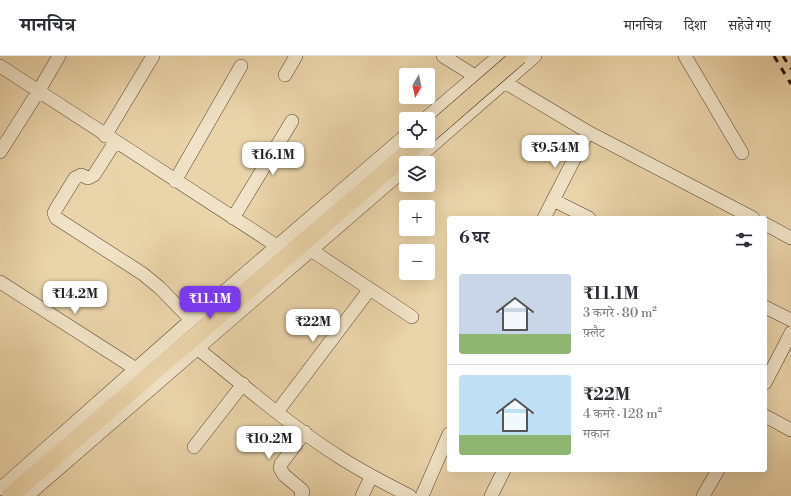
<!DOCTYPE html>
<html lang="hi">
<head>
<meta charset="utf-8">
<style>
	:root { --surface:#fff; --page:#f2f2f3; --text:#2b2b33; --muted:#7c7c81; --line:#e1e1e2; --accent:#7c3aed }
	body { margin:0; font-family:"Libre Bodoni","Noto Serif Devanagari",serif; background:var(--page); color:var(--text); height:100vh; display:flex; flex-direction:column; font-size:15px; white-space:nowrap }
	* { box-sizing:border-box; margin:0 }
	p { font-size:13px; color:var(--muted) }
	.icon { flex:none; width:22px; height:22px; fill:none; stroke:currentColor; stroke-width:2; stroke-linecap:round; stroke-linejoin:round }
	.map { position:relative; flex:1; overflow:hidden }
	.drawer { position:absolute; left:447px; top:160px; width:320px; height:256px; display:flex; flex-direction:column; background:var(--surface); border-radius:4px; box-shadow:0 4px 16px #0002 }
	.drawer>* { flex:none }
	.needle { width:26px; rotate:189deg }
	.buttons { position:absolute; left:399px; top:12px; display:grid; gap:8px }
	.buttons a { display:grid; place-items:center; width:36px; height:36px; border-radius:4px; background:var(--surface); box-shadow:0 4px 16px #0002; font-size:20px }
	.price { position:absolute; translate:-50% -34px; padding:0 9px; border-radius:8px; background:#fff; color:#222; font-size:13px; line-height:26px; filter:drop-shadow(0 1px 2px #0008) }
	.price::after { content:''; position:absolute; left:50%; top:24px; width:12px; height:9px; margin-left:-6px; background:inherit; clip-path:polygon(0 0,100% 0,50% 100%) }
	.price.selected { background:var(--accent); color:#fff }
	ul { padding:0; list-style:none }
	li { display:flex; align-items:center; gap:12px; height:100px; padding:0 12px }
	li+li { border-top:1px solid var(--line) }
	li span { display:grid; place-items:center; flex:none; width:112px; height:80px; border-radius:4px; color:#555 }
	li>.icon { margin-inline-start:auto }
	span .icon { width:48px; height:48px; fill:#fffc; stroke-width:1 }
	li b { font-size:17px }
	h2 { display:flex; justify-content:space-between; align-items:center; height:48px; padding:0 12px; font-size:17px }
	header { display:flex; align-items:center; gap:24px; box-sizing:border-box; height:56px; padding:0 20px; background:var(--surface); border-bottom:1px solid var(--line) }
	header strong { font-size:19px }
	nav { display:flex; gap:22px; margin-inline-start:auto; font-size:14px }
	.map>svg:first-child { display:block }
	.lines { fill:none; stroke-linecap:round; stroke-linejoin:round }
	.minor-casing { stroke:#58402e; stroke-width:14 }
	.major-casing { stroke:#270e05; stroke-width:18 }
	.minor { stroke:#f1e3c7; stroke-width:13 }
	.major { stroke:#ead4a9; stroke-width:17 }
	.rail { stroke:#270e05; stroke-width:3; stroke-dasharray:7 7; stroke-linecap:butt }
	.major-bridge-casing { stroke:#270e05; stroke-width:18; stroke-linecap:butt }
	.major-bridge { stroke:#ead4a9; stroke-width:17 }
</style>
</head>
<body>
<header>
<strong>मानचित्र</strong>
<nav><a>मानचित्र</a><a>दिशा</a><a>सहेजे गए</a></nav>
</header>
<div class="map">
<svg width="791" height="440" viewBox="0 0 791 440">
	<rect width="100%" height="100%" fill="#ead4a9"/>
	<filter id="stains"><feTurbulence type="fractalNoise" baseFrequency=".005" numOctaves="4"/><feColorMatrix values="0 0 0 0 .2 0 0 0 0 .09 0 0 0 0 .02 0 0 0 .5 -.17"/></filter>
	<radialGradient id="worn" r=".72"><stop offset=".6" stop-color="#630" stop-opacity="0"/><stop offset="1" stop-color="#630" stop-opacity=".3"/></radialGradient>
	<g class="lines">
		<g class="minor-casing">
			<path id="minor" d="M 443,0 L 475,20 L 480,27
				M 685,0 L 742,97
				M 0,10 L 277,190
				M 285,19 L 296,0
				M 506,27 L 588,76 L 753,162
				M 425,63 L 499,0
				M 105,80 L 153,0
				M 115,86 L 94,119 L 88,122 L 81,119 L 75,122 L 56,153 L 54,157 L 56,162 L 143,218 L 160,232 L 191,264
				M 0,96 L 38,36 L 59,0
				M 412,107 L 535,0
				M 175,125 L 241,10
				M 553,144 L 589,162
				M 233,162 L 292,65
				M 544,162 L 588,76
				M 765,168 L 791,182
				M 311,194 L 412,261
				M 0,226 L 136,313
				M 765,251 L 791,264
				M 198,293 C 245,330 290,370 341,402 C 363,416 386,428 410,440
				M 765,327 L 791,277
				M 277,356 L 370,233
				M 765,360 L 791,374
				M 194,391 L 243,328
				M 0,433 L 183,271 L 406,79
				M 27,440 L 406,112
				M 301,440 L 303,436 L 302,434 L 284,419 L 280,412 L 281,408 L 305,376
				M 362,440 L 371,421
				M 422,440 L 449,378
				M 491,440 L 504,414
				M 703,440 L 718,414"/>
		</g>
		<g class="major-casing">
			<path id="major" d="M 10,440 L 421,85"/>
		</g>
		<use href="#minor" class="minor"/>
		<use href="#major" class="major"/>
		<path class="rail" d="M 774,0 L 791,28
			M 783,0 L 791,13"/>
		<g class="major-bridge-casing">
			<path id="major-bridge" d="M 428,79 L 519,0"/>
		</g>
		<use href="#major-bridge" class="major-bridge"/>
	</g>
	<rect width="100%" height="100%" filter="url(#stains)"/>
	<rect width="100%" height="100%" fill="url(#worn)"/>
</svg>
<div class="buttons">
<a><svg class="needle" viewBox="-14 -14 28 28"><path d="M0-13l5 13h-10z" fill="#e53935"/><path d="M0 13l5-13h-10z" fill="#7c7c81"/></svg></a>
<a><svg class="icon" aria-label="locate" viewBox="0 0 24 24"><circle cx="12" cy="12" r="6"/><path d="M12 2v4M12 18v4M2 12h4M18 12h4"/></svg></a>
<a><svg class="icon" aria-label="layers" viewBox="0 0 24 24"><path d="M12 4l9 5-9 5-9-5zM3 14l9 5 9-5"/></svg></a>
<a>+</a>
<a>−</a>
</div>
<b class="price" style="left:555px;top:113px">₹9.54M</b>
<b class="price" style="left:273px;top:120px">₹16.1M</b>
<b class="price" style="left:75px;top:259px">₹14.2M</b>
<b class="price selected" style="left:210px;top:264px">₹11.1M</b>
<b class="price" style="left:313px;top:287px">₹22M</b>
<b class="price" style="left:269px;top:404px">₹10.2M</b>
<section class="drawer">
<h2>6 घर<svg class="icon" aria-label="filters" viewBox="0 0 24 24"><path d="M4 7h16M4 17h16"/><circle cx="9" cy="7" r="2"/><circle cx="15" cy="17" r="2"/></svg></h2>
<ul>
<li><span style="background:linear-gradient(#c9d6e8 75%,#8fb573 0)"><svg class="icon" aria-label="home" viewBox="0 0 24 24"><path d="M3 11l9-7 9 7M6 9v11h12V9"/></svg></span><div><b>₹11.1M</b><p>3 कमरे · 80 m²</p><p>फ़्लैट</p></div></li>
<li><span style="background:linear-gradient(#bfe0f5 75%,#8fb573 0)"><svg class="icon" aria-label="home" viewBox="0 0 24 24"><path d="M3 11l9-7 9 7M6 9v11h12V9"/></svg></span><div><b>₹22M</b><p>4 कमरे · 128 m²</p><p>मकान</p></div></li>
</ul>
</section>
</div>
</body>
</html>
